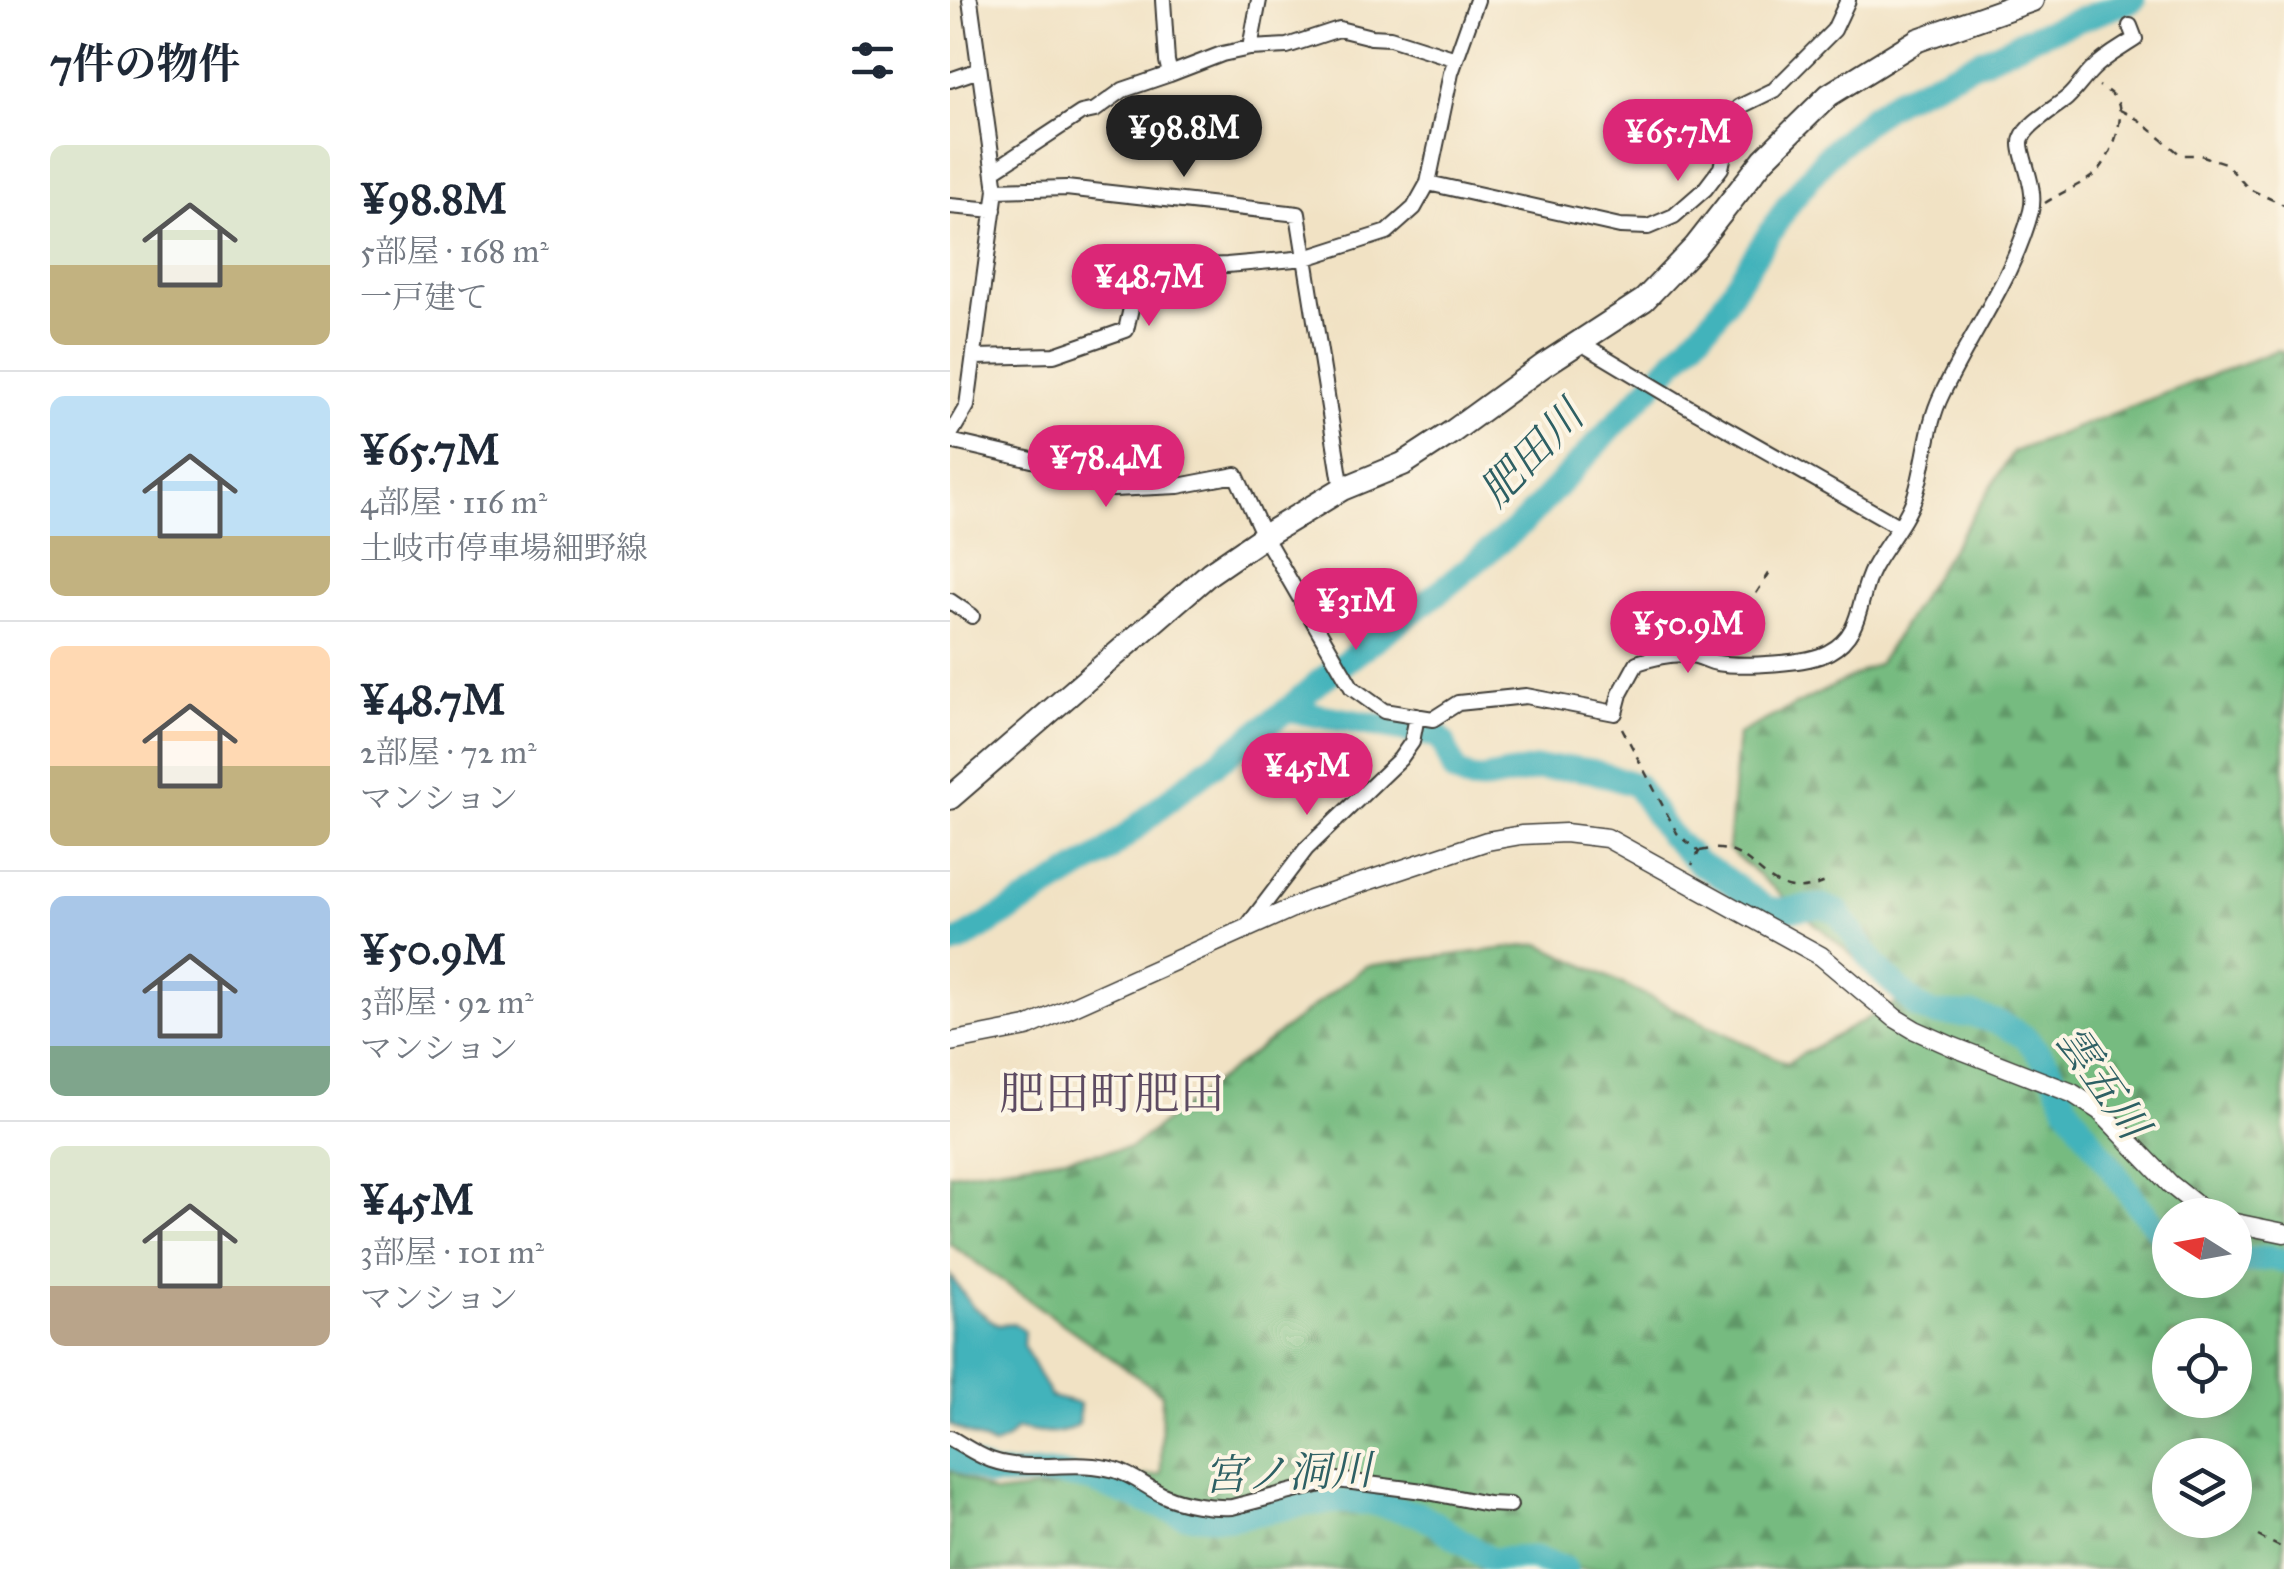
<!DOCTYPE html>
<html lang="ja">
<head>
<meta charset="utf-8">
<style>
	:root { --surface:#fff; --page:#f2f2f3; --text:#1f2937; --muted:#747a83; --line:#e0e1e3; --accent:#db2777 }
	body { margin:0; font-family:"IM FELL Great Primer","Noto Serif JP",serif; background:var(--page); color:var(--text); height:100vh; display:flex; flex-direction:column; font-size:38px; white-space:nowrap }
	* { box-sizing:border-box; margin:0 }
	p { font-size:32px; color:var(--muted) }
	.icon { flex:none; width:55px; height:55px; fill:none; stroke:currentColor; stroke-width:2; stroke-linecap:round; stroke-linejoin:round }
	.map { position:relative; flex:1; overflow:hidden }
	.side { display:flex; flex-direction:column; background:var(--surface); width:950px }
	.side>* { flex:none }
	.needle { width:65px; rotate:281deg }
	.buttons { position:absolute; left:1202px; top:1198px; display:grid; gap:20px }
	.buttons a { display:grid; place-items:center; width:100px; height:100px; border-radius:50%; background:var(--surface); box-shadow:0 5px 25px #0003; font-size:50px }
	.price { position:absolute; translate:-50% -85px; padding:0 22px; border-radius:35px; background:var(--accent); color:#fff; font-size:32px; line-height:65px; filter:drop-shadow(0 2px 5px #0008) }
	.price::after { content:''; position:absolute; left:50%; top:60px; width:30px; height:22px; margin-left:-15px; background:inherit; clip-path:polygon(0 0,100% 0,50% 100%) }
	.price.on { background:#222; color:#fff }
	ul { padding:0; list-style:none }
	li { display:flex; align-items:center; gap:30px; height:250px; padding:0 50px }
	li+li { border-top:2px solid var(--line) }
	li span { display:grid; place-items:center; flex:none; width:280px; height:200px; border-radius:15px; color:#555 }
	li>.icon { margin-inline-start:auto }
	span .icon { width:120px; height:120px; fill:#fffc; stroke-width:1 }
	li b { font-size:42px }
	h2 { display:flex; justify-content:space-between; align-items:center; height:120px; padding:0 50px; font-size:42px }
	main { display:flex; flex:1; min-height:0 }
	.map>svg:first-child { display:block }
	.forest { fill:url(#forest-firs); stroke:#496c4e; stroke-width:2.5; fill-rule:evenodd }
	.water { fill:#43b3bb; stroke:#30686c; stroke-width:2.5 }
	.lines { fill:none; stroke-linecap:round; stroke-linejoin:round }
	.river { stroke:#43b3bb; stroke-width:25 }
	.minor-casing { stroke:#3c3a35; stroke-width:18 }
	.tertiary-casing { stroke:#3c3a35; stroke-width:21 }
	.primary-casing { stroke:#3c3a35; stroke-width:26 }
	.path { stroke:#3c3a35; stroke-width:2.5; stroke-dasharray:8 8; stroke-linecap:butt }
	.minor { stroke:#fff; stroke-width:14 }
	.tertiary { stroke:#fff; stroke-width:18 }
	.primary { stroke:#fff; stroke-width:22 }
	.labels { text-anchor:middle; stroke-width:8; stroke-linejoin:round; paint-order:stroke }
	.water-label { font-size:42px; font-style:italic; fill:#2e6064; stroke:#fcf5e5 }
	.quarter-label { font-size:45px; fill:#5d4b62; stroke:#fcf5e5 }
</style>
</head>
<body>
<main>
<section class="side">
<h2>7件の物件<svg class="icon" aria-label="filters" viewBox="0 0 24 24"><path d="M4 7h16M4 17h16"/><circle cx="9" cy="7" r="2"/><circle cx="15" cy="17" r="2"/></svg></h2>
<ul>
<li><span style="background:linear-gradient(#dfe7d0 60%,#c2b280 0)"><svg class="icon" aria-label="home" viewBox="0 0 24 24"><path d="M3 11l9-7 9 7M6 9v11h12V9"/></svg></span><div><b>¥98.8M</b><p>5部屋 · 168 m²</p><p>一戸建て</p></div></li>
<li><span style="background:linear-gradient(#bfe0f5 70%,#c2b280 0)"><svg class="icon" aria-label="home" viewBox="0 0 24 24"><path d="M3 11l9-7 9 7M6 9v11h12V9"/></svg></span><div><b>¥65.7M</b><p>4部屋 · 116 m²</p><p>土岐市停車場細野線</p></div></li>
<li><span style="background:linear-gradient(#ffd9b3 60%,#c2b280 0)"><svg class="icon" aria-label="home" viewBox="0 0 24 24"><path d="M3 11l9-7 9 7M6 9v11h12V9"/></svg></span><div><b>¥48.7M</b><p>2部屋 · 72 m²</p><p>マンション</p></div></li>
<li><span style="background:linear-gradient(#a9c7e8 75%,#7fa58c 0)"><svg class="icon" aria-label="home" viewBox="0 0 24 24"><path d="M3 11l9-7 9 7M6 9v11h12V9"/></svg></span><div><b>¥50.9M</b><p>3部屋 · 92 m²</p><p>マンション</p></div></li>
<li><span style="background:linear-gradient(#dfe7d0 70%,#b9a48a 0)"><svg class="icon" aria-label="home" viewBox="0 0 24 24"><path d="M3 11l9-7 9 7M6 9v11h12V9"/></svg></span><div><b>¥45M</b><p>3部屋 · 101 m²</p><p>マンション</p></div></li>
</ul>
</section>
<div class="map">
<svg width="1334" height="1569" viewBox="0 0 1334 1569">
	<defs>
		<pattern id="forest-firs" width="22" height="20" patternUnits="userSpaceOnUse" patternTransform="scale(2.5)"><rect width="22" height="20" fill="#76bb80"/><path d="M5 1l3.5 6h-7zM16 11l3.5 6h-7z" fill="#609768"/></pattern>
	</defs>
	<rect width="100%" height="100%" fill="#fcf5e5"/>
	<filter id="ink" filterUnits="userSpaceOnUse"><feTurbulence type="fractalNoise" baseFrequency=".01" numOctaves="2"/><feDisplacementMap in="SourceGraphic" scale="20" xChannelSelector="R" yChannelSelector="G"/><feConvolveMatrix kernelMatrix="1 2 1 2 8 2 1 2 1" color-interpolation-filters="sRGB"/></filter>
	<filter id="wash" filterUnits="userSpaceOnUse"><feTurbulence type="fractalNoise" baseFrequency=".0048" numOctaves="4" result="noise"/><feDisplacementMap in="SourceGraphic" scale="40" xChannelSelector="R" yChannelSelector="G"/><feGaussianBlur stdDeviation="2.25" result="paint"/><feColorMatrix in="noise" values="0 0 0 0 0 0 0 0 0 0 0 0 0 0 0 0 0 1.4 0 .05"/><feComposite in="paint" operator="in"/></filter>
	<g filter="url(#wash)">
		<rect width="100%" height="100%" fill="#f1e2c4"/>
		<path class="forest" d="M 1327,350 L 1334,352 L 1334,1569 L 0,1569 L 0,1470 L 45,1494 L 211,1474 L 212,1394 L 0,1244 L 0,1174 L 180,1148 L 416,966 L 590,944 L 836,1063 L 953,999 L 778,849 L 788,734 L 929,663 L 1063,452 ZM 1220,1215 L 1285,1215 L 1285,1280 L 1220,1280 ZM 1220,1335 L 1285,1335 L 1285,1400 L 1220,1400 ZM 1220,1455 L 1285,1455 L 1285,1520 L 1220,1520 Z"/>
		<path class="water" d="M 0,1275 L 22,1306 L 48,1325 L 65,1324 L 74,1331 L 73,1345 L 101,1397 L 130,1404 L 128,1424 C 106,1440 89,1431 66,1429 L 58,1438 L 44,1446 L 0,1425 Z"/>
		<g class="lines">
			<path class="river" d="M 337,710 L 488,736 L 493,742 L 505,772 L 519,779 L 531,780 L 588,769 L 622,768 L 642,771 L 686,785 L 718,833 L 748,863 L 771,876 L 817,909 L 833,910 L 872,906 L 888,912 L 926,967 L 968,1007 L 983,1014 L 1024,1015 L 1052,1024 L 1076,1038 L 1100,1067 L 1116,1105 L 1191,1209 L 1220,1243
				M 0,944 L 10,941 L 154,854 L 232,789 L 337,710 L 370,681 L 498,585 L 574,522 L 765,317 L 838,205 L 877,156 L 921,117 L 948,99 L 1082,37 L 1183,0
				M 1285,1262 L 1320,1258 L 1334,1261
				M 0,1455 L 41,1475 L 107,1474 L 143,1481 L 233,1515 L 282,1518 L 355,1504 L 389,1501 L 428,1504 L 472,1515 L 540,1560 L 582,1558 L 615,1569"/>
		</g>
	</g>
	<g filter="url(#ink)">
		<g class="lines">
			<g class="minor-casing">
				<path id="minor" d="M 213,0 L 217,61 L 220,74 L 272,54 L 300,48 L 337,46 L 389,29 L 421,37 L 440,38 L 506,59
					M 300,48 L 309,0
					M 0,80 L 29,70
					M 43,169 L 49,167 L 131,113 L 145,110 L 173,90 L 220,74
					M 478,183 L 670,226 L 698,227 L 724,216 L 755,189 L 771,168 L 781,122 L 789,107 L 824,90 L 884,30 L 898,0
					M 46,190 L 116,188 L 348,214 L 392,489
					M 0,206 L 44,210
					M 631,343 L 728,401 L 948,526
					M 25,357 L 104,355 L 176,330 L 190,269 L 277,265 L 356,258 L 437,232 L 464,208 L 478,183 L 501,73 L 527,0
					M 0,435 L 17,406 L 46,190 L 20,0
					M 0,441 L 112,467 L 163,489 L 228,486 L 286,475 L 314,536 L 402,688 L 434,711 L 483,719 L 508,703 L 576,696 L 665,713 L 670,694 L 687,663 C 705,657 727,651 746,656 C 754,658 760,662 767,663 C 791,667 859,664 879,652 C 914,633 907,598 923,568 C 936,544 956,522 965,496 C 976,463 976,426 992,394 C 1021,333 1064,277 1081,211 C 1088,185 1066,150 1072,138 C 1077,124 1105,108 1117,98 C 1126,90 1133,79 1142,70 C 1154,57 1170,49 1185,39 L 1180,26
					M 0,601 L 22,616
					M 296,928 L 356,849 L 450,759 L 462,742 L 467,716
					M 0,1438 C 13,1445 27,1455 41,1460 C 81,1474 125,1458 165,1470 C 183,1475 196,1487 213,1495 C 232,1504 261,1508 282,1507 L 387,1480 L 473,1491 L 538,1504 L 560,1505"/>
			</g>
			<g class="tertiary-casing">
				<path id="tertiary" d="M 0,1042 L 77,1027 L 360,900 L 537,841 L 571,835 L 615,833 L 657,838 L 871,956 L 945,1018 L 965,1030 L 1001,1046 L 1122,1093 L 1150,1111 L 1220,1184 L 1250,1208 L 1265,1215
					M 1285,1223 L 1334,1233"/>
			</g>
			<g class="primary-casing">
				<path id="primary" d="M 0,798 L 260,573 L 314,536 L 392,489 L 453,464 L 502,432 L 594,365 L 694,300 L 745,247 L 814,159 L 879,95 L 968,40 L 1082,0"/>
			</g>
			<path class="path" d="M 1170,110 L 1189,120 L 1231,155 L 1250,155 L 1275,163 L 1299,189 L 1334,205
				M 1095,203 C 1110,193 1129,186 1144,175 C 1159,163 1177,119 1167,101 C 1163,94 1156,90 1149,86
				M 774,649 L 787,623 L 822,569
				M 672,728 L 727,833 L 749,852 L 742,865
				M 750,851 C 812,835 808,913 880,880
				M 1308,1536 L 1334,1549"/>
			<use href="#minor" class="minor"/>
			<use href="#tertiary" class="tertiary"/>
			<use href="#primary" class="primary"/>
		</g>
	</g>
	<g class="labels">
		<g class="water-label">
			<text transform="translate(581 453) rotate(-46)" y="15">肥田川</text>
			<text transform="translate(1153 1082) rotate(55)" y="15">雲五川</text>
			<text transform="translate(338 1472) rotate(-2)" y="15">宮ノ洞川</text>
		</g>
		<g class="quarter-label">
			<text x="162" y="1109">肥田町肥田</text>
		</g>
	</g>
</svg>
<div class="buttons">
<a><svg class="needle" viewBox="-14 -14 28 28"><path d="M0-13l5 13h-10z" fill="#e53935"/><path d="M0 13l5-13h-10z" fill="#747a83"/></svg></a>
<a><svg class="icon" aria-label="locate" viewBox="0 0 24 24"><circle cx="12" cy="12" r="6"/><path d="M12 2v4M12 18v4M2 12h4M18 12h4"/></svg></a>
<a><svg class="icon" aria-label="layers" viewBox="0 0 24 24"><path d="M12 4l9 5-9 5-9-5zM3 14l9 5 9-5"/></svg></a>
</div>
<b class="price on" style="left:234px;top:180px">¥98.8M</b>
<b class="price" style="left:728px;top:184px">¥65.7M</b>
<b class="price" style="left:199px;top:329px">¥48.7M</b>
<b class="price" style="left:156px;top:510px">¥78.4M</b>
<b class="price" style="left:406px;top:653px">¥31M</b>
<b class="price" style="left:738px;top:676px">¥50.9M</b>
<b class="price" style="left:357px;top:818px">¥45M</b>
</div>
</main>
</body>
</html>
